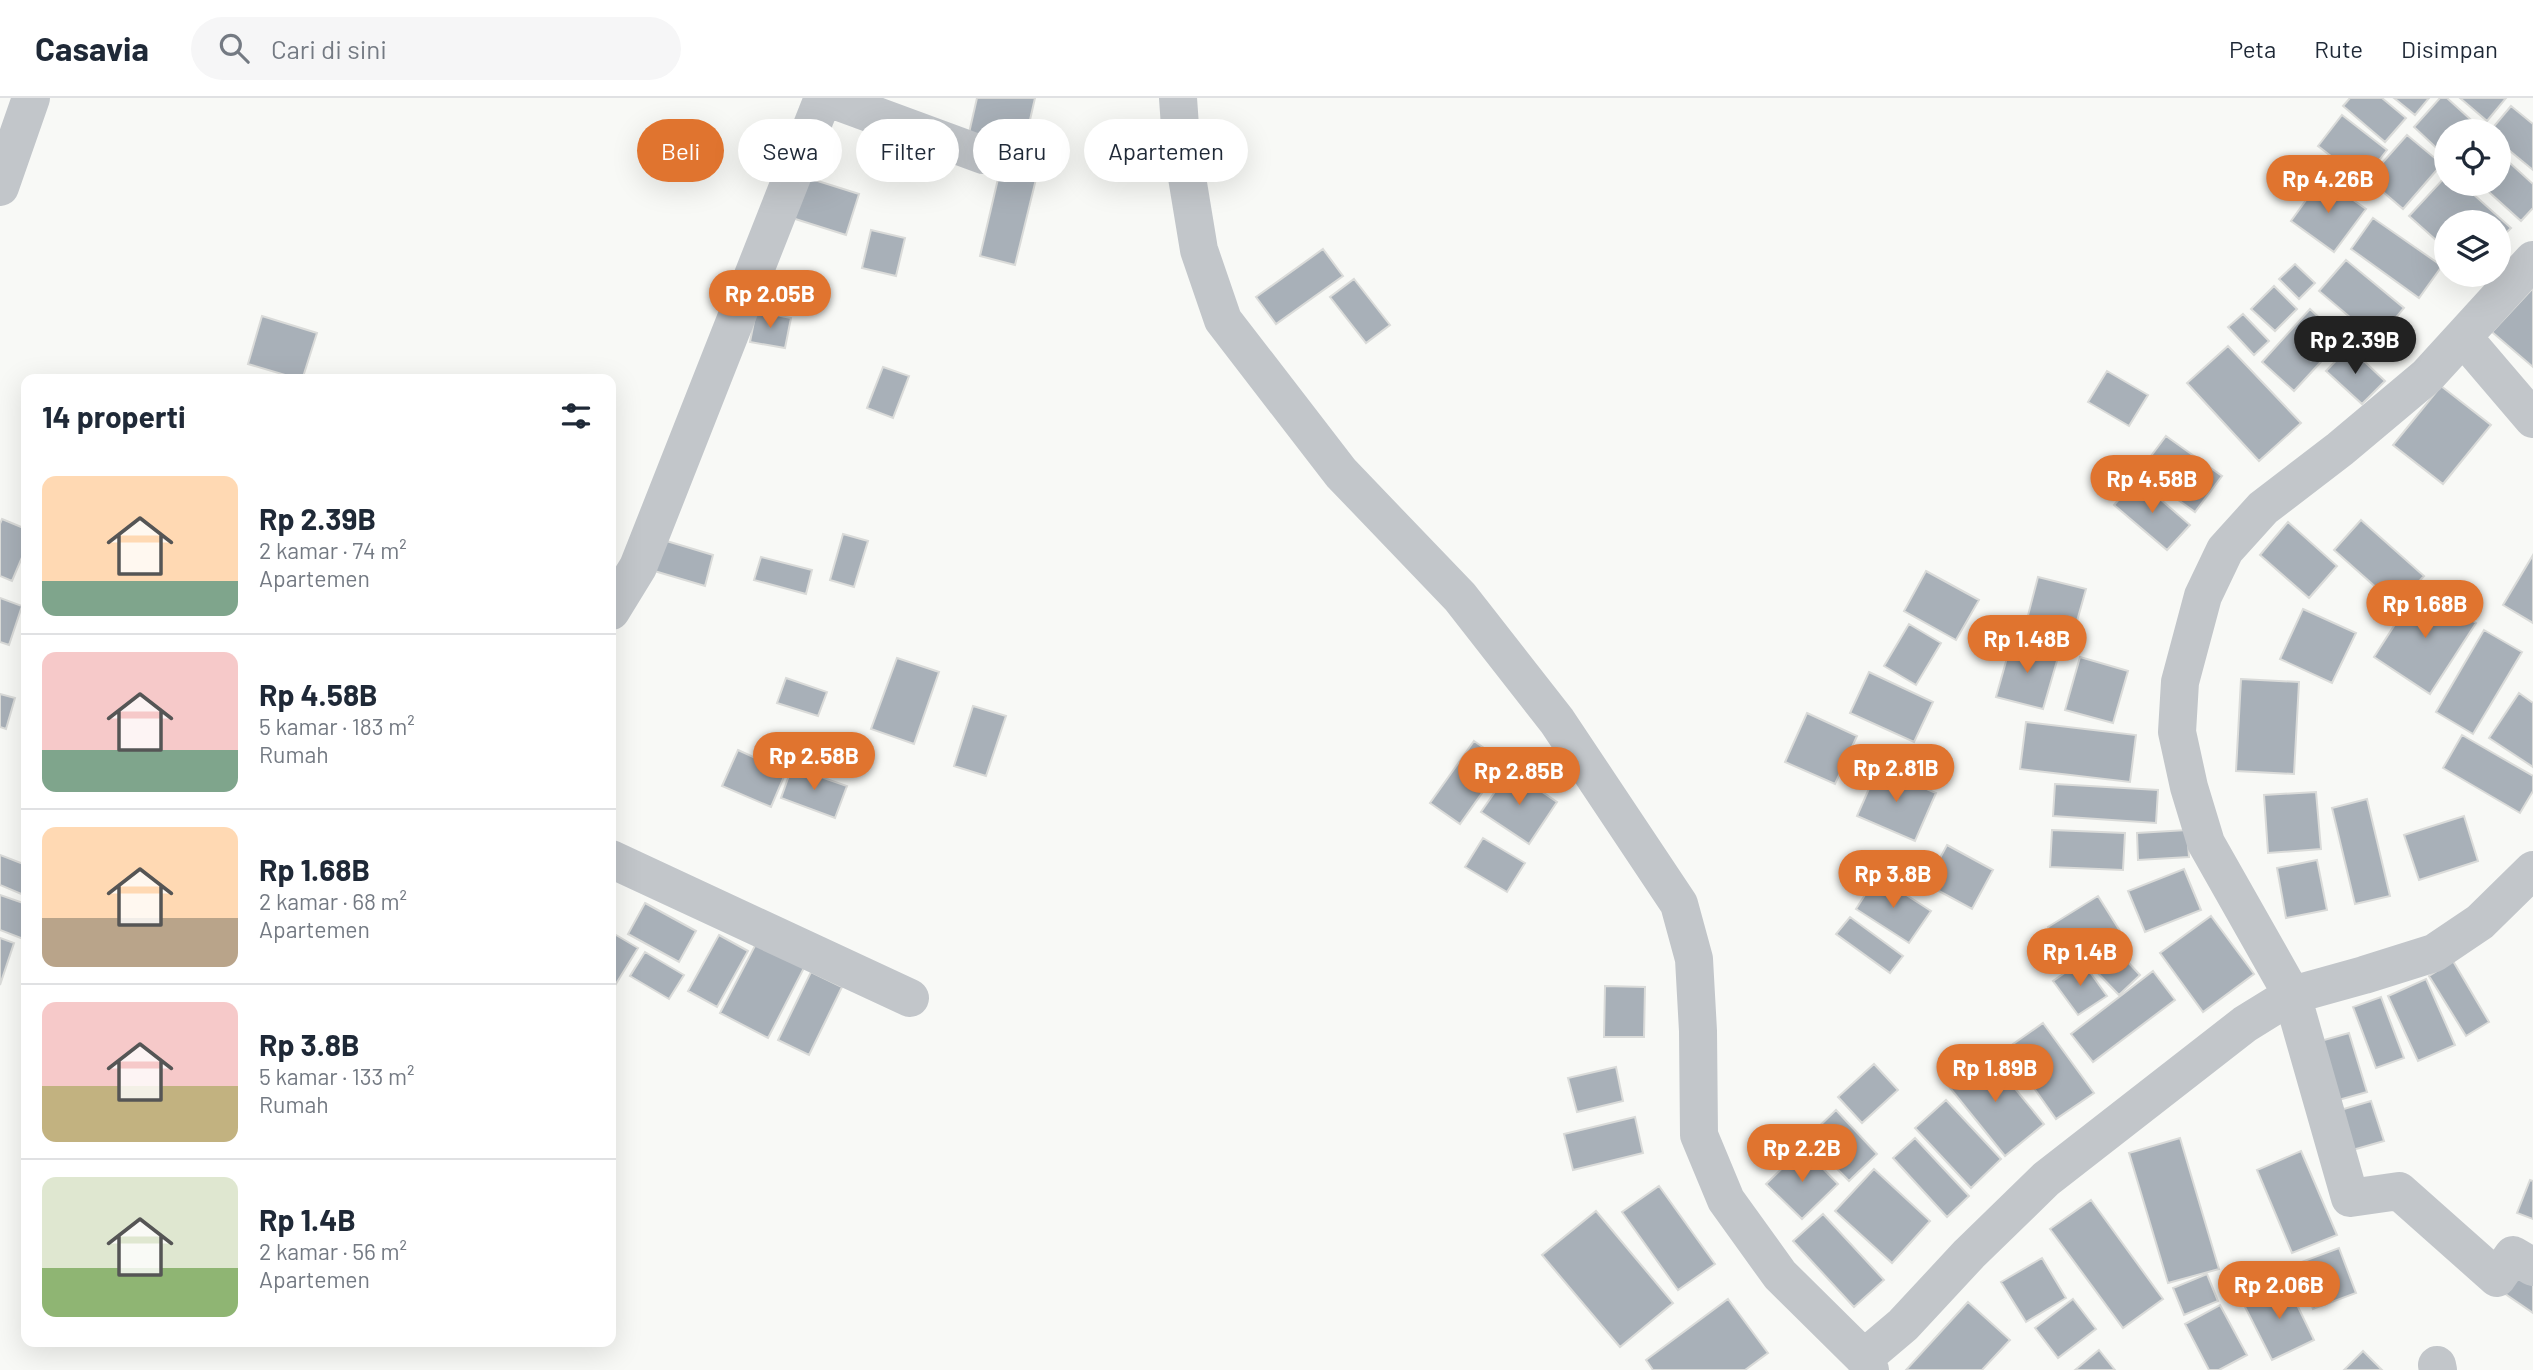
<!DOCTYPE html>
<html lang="id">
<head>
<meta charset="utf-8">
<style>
	:root { --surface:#fff; --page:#f6f6f7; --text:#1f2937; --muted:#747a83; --line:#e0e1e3; --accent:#e0742f }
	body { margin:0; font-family:Barlow,sans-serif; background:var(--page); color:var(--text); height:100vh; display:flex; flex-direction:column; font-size:26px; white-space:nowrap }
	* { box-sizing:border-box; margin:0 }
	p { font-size:23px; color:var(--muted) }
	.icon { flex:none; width:38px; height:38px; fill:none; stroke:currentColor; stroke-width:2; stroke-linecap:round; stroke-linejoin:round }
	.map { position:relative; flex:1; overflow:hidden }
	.sheet { position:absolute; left:21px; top:276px; width:595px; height:973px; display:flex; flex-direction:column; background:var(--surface); border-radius:14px; box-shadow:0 7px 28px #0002 }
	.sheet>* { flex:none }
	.guide { position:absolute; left:637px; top:21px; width:665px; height:63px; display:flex; gap:14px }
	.tools { position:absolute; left:2434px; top:21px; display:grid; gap:14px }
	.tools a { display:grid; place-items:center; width:77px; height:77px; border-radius:50%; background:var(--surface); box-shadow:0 7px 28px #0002; font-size:35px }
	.price { position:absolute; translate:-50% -60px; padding:0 16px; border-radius:24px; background:var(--accent); color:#fff; font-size:23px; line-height:46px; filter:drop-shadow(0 2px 4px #0008) }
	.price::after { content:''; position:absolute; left:50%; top:42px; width:21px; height:16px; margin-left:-10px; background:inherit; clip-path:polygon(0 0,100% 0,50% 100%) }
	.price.on { background:#222; color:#fff }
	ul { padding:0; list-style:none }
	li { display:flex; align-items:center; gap:21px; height:175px; padding:0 21px }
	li+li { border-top:2px solid var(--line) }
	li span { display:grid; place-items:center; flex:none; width:196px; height:140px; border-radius:14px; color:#555 }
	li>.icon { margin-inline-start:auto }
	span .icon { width:84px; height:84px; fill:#fffc; stroke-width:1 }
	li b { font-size:30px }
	h2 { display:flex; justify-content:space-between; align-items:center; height:84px; padding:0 21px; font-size:30px }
	.tag { padding:0 24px; border-radius:32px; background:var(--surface); box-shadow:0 7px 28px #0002; font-size:24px; line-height:63px }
	.tag.on { background:var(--accent); color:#fff }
	header { display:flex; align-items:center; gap:42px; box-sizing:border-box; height:98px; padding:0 35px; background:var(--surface); border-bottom:2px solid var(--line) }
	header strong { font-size:33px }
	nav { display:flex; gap:38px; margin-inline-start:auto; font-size:24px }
	.search { width:490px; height:63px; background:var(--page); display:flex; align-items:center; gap:18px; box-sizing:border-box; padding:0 24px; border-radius:38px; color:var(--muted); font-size:26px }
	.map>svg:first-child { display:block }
	.building { fill:#a8b0b8; stroke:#dadbd9; stroke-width:2 }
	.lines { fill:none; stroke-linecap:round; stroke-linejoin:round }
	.street { stroke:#c2c6ca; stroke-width:38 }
</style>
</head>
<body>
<header>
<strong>Casavia</strong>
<div class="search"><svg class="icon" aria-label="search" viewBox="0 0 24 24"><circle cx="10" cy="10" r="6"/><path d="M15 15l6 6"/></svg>Cari di sini</div>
<nav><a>Peta</a><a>Rute</a><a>Disimpan</a></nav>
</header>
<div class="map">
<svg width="2533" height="1272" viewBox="0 0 2533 1272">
	<rect width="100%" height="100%" fill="#f8f9f6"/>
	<path class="building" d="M 977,0 L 1035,0 L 1024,48 L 969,35 Z
		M 2350,0 L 2382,0 L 2406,20 L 2385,44 L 2343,8 Z
		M 2394,0 L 2429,0 L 2415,17 Z
		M 2440,0 L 2447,0 L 2481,31 L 2446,33 L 2446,59 L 2414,29 Z
		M 2460,0 L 2506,0 L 2487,23 Z
		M 2511,8 L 2533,26 L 2533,72 L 2499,44 L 2499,33 L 2490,33 Z
		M 2342,17 L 2387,52 L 2363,83 L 2318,48 Z
		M 2407,37 L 2442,66 L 2403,111 L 2368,81 Z
		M 2499,55 L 2533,86 L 2533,110 L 2521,123 L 2480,86 L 2499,86 Z
		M 1001,68 L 1037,77 L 1015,167 L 980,158 Z
		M 802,78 L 859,96 L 846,137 L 789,119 Z
		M 2446,78 L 2446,86 L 2462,86 L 2511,130 L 2499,142 L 2499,124 L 2446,124 L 2446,151 L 2409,118 Z
		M 2322,80 L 2366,111 L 2334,154 L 2291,123 Z
		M 2373,120 L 2442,168 L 2419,200 L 2351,151 Z
		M 871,132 L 905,140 L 896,178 L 862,170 Z
		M 1323,151 L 1343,178 L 1276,226 L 1256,199 Z
		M 2346,162 L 2404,210 L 2377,242 L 2319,193 Z
		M 2295,166 L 2315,185 L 2299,201 L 2279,181 Z
		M 1354,181 L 1390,227 L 1366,245 L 1330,199 Z
		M 2274,188 L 2297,211 L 2275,233 L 2251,211 Z
		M 2533,190 L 2533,269 L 2492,234 Z
		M 2310,211 L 2342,241 L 2294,293 L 2262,264 Z
		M 756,213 L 791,220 L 785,250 L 750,244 Z
		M 2243,216 L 2269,243 L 2254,257 L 2228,229 Z
		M 262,218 L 317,235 L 302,282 L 248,266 Z
		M 2228,248 L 2301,325 L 2259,363 L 2187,285 Z
		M 2349,249 L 2385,283 L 2362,306 L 2326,273 Z
		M 883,269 L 909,278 L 893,320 L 867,310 Z
		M 2107,273 L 2148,297 L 2129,328 L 2088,304 Z
		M 2441,288 L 2491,327 L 2443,386 L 2393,347 Z
		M 2166,338 L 2222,378 L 2195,414 L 2139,374 Z
		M 2137,381 L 2190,427 L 2167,452 L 2114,407 Z
		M 2,421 L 26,431 L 26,450 L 12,483 L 0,478 L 0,426 Z
		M 2361,422 L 2424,478 L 2397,508 L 2334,452 Z
		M 2288,424 L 2337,468 L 2309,500 L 2260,457 Z
		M 843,436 L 868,443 L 854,489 L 830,482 Z
		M 660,441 L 713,457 L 705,488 L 651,472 Z
		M 2533,457 L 2533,525 L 2503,507 Z
		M 761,459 L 812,472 L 806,496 L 754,482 Z
		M 1926,473 L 1979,502 L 1956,542 L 1904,513 Z
		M 2038,479 L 2086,491 L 2072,541 L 2025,529 Z
		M 2419,489 L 2476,525 L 2430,596 L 2374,559 Z
		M 0,500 L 22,508 L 9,547 L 0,544 Z
		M 2303,511 L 2356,535 L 2332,585 L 2280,561 Z
		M 1909,526 L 1941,545 L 1916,587 L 1884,568 Z
		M 2484,532 L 2522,554 L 2473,636 L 2436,614 Z
		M 2012,542 L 2059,556 L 2043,611 L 1996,599 Z
		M 2080,559 L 2128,573 L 2113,625 L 2065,612 Z
		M 897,560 L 939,574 L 914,646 L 871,631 Z
		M 1869,574 L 1933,604 L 1914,644 L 1850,615 Z
		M 786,580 L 827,594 L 818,618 L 777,605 Z
		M 2241,581 L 2299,584 L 2294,676 L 2236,673 Z
		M 2519,595 L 2533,605 L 2533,669 L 2489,640 Z
		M 0,596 L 15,600 L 6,631 L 0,629 Z
		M 973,608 L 1006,618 L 986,678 L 954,668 Z
		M 1807,615 L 1857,638 L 1835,686 L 1785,664 Z
		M 2026,624 L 2136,637 L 2130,684 L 2020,671 Z
		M 2462,637 L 2533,678 L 2533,693 L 2520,715 L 2443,670 Z
		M 1474,643 L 1504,664 L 1460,726 L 1430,705 Z
		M 738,652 L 786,674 L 771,709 L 722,688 Z
		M 792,669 L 847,688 L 835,720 L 781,700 Z
		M 1878,670 L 1936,695 L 1915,743 L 1857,718 Z
		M 1510,672 L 1557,704 L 1529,746 L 1481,714 Z
		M 2055,686 L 2158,692 L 2156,725 L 2053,718 Z
		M 2316,694 L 2321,751 L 2268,755 L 2264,697 Z
		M 2367,701 L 2390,798 L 2355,806 L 2332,710 Z
		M 2464,718 L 2478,763 L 2419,782 L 2404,737 Z
		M 2052,732 L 2125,735 L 2123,772 L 2050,769 Z
		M 2187,732 L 2189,759 L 2138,762 L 2137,735 Z
		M 1483,740 L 1525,765 L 1507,794 L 1465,769 Z
		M 1947,747 L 1993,772 L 1972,811 L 1926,786 Z
		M 0,757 L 26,767 L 26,798 L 0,787 Z
		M 2317,762 L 2327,812 L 2286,820 L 2277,770 Z
		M 2184,771 L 2201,812 L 2145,834 L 2128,793 Z
		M 1877,778 L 1931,813 L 1909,845 L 1856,811 Z
		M 0,797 L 26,806 L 26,842 L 0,832 Z
		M 2098,798 L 2120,833 L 2070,863 L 2048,829 Z
		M 645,805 L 696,833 L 679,864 L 628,836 Z
		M 2211,818 L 2254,876 L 2203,914 L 2160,855 Z
		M 1850,819 L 1903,858 L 1890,875 L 1836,836 Z
		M 611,834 L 638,850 L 611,894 Z
		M 719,837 L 748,853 L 717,909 L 688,893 Z
		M 0,840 L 14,845 L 0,887 Z
		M 758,842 L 806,866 L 768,940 L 720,915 Z
		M 2112,847 L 2140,877 L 2119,897 L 2090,867 Z
		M 645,854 L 684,877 L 669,901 L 630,878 Z
		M 2082,863 L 2107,898 L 2078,917 L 2053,883 Z
		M 2453,863 L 2489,924 L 2466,938 L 2429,878 Z
		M 2153,873 L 2175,902 L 2093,964 L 2071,936 Z
		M 811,874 L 842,889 L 809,957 L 778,942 Z
		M 2426,881 L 2455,947 L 2418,963 L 2388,898 Z
		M 1605,888 L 1645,889 L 1644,939 L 1604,939 Z
		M 2381,899 L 2404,960 L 2376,970 L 2353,909 Z
		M 2043,925 L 2094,995 L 2056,1021 L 2006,951 Z
		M 2349,935 L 2367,994 L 2335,1003 L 2317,944 Z
		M 1985,954 L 2044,1026 L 2005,1058 L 1946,985 Z
		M 1874,966 L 1898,992 L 1862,1025 L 1838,999 Z
		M 1616,969 L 1623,1003 L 1577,1014 L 1568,980 Z
		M 1946,1002 L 2001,1061 L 1971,1090 L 1915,1030 Z
		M 2371,1003 L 2384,1043 L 2349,1053 L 2337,1013 Z
		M 1836,1012 L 1877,1056 L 1849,1083 L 1807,1040 Z
		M 1635,1019 L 1643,1055 L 1573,1072 L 1564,1036 Z
		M 1915,1040 L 1969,1098 L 1947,1119 L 1893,1060 Z
		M 2180,1040 L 2219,1171 L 2168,1185 L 2129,1055 Z
		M 1803,1050 L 1838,1086 L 1802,1121 L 1766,1086 Z
		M 2301,1053 L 2337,1137 L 2292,1155 L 2257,1072 Z
		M 1874,1071 L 1930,1123 L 1892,1165 L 1835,1113 Z
		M 2530,1082 L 2533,1083 L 2533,1121 L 2517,1115 Z
		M 1659,1088 L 1715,1166 L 1678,1192 L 1622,1114 Z
		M 2091,1102 L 2163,1201 L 2123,1230 L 2050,1131 Z
		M 1596,1113 L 1673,1205 L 1620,1249 L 1542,1157 Z
		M 1823,1116 L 1884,1182 L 1854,1209 L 1793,1143 Z
		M 2339,1150 L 2356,1195 L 2313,1211 L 2296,1166 Z
		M 2042,1160 L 2066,1200 L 2026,1224 L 2001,1184 Z
		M 2518,1168 L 2533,1178 L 2533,1215 L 2501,1193 Z
		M 2207,1176 L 2218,1203 L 2184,1217 L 2173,1190 Z
		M 2286,1184 L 2314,1242 L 2272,1262 L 2243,1205 Z
		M 1728,1201 L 1768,1255 L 1745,1272 L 1653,1272 L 1646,1262 Z
		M 2073,1201 L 2096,1231 L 2058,1260 L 2035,1230 Z
		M 1968,1204 L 2010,1242 L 1982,1272 L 1906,1272 Z
		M 2220,1207 L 2247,1257 L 2219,1272 L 2209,1272 L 2185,1226 Z
		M 2099,1252 L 2115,1272 L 2075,1272 Z
		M 2363,1253 L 2382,1272 L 2344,1272 Z"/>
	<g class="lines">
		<path class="street" d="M 828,0 L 983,57
			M 1178,0 L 1181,43 L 1199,152 L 1223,222 L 1341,375 L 1460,499 L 1557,623 L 1679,806 L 1694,861 L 1698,933 L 1699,1037 L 1726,1102 L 1780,1177 L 1864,1260 L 1870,1272
			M 0,89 L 31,0
			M 2533,162 L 2427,278 L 2340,351 L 2263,410 L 2225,452 L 2203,498 L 2180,584 L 2177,634 L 2189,689 L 2206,745 L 2292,897 L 2350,1100 L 2399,1093 L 2497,1180 L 2513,1157 L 2533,1169
			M 2463,239 L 2533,321
			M 611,513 L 638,469 L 823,0
			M 611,761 L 910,900
			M 1864,1260 L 1903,1227 L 1969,1156 L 2046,1081 L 2245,926 L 2292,897 L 2364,877 L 2434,855 L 2480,824 L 2533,772
			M 2437,1267 L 2438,1272"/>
	</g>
</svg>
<div class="tools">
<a><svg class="icon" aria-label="locate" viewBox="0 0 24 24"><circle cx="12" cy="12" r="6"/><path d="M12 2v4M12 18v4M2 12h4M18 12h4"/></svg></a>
<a><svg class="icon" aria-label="layers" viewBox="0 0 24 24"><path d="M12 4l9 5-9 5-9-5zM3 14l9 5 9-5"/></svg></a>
</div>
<b class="price" style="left:2328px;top:117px">Rp 4.26B</b>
<b class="price" style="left:770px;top:232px">Rp 2.05B</b>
<b class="price on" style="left:2355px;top:278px">Rp 2.39B</b>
<b class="price" style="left:2152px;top:417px">Rp 4.58B</b>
<b class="price" style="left:2425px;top:542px">Rp 1.68B</b>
<b class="price" style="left:2027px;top:577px">Rp 1.48B</b>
<b class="price" style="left:814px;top:694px">Rp 2.58B</b>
<b class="price" style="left:1896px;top:706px">Rp 2.81B</b>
<b class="price" style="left:1519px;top:709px">Rp 2.85B</b>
<b class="price" style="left:1893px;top:812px">Rp 3.8B</b>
<b class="price" style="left:2080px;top:890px">Rp 1.4B</b>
<b class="price" style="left:1995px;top:1006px">Rp 1.89B</b>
<b class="price" style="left:1802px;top:1086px">Rp 2.2B</b>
<b class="price" style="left:2279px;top:1223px">Rp 2.06B</b>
<div class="guide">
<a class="tag on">Beli</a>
<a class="tag">Sewa</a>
<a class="tag">Filter</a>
<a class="tag">Baru</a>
<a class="tag">Apartemen</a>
</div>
<section class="sheet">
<h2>14 properti<svg class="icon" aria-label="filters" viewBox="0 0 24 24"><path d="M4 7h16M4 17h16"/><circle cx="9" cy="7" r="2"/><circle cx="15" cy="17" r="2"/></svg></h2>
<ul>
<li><span style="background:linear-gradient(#ffd9b3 75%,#7fa58c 0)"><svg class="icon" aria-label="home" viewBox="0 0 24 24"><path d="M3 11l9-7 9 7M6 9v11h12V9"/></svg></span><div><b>Rp 2.39B</b><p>2 kamar · 74 m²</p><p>Apartemen</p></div></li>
<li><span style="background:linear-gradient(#f6c9c9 70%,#7fa58c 0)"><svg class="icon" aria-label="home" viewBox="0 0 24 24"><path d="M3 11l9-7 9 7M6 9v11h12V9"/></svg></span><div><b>Rp 4.58B</b><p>5 kamar · 183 m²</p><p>Rumah</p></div></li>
<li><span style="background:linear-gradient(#ffd9b3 65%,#b9a48a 0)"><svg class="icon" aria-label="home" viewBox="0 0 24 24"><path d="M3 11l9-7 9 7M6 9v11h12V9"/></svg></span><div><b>Rp 1.68B</b><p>2 kamar · 68 m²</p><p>Apartemen</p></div></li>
<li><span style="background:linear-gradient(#f6c9c9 60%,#c2b280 0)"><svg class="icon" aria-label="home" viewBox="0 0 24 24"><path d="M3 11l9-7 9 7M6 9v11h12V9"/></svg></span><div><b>Rp 3.8B</b><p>5 kamar · 133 m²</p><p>Rumah</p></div></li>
<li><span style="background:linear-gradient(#dfe7d0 65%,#8fb573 0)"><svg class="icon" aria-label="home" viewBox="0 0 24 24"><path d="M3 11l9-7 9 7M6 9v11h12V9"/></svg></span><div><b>Rp 1.4B</b><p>2 kamar · 56 m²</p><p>Apartemen</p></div></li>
</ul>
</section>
</div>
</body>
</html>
